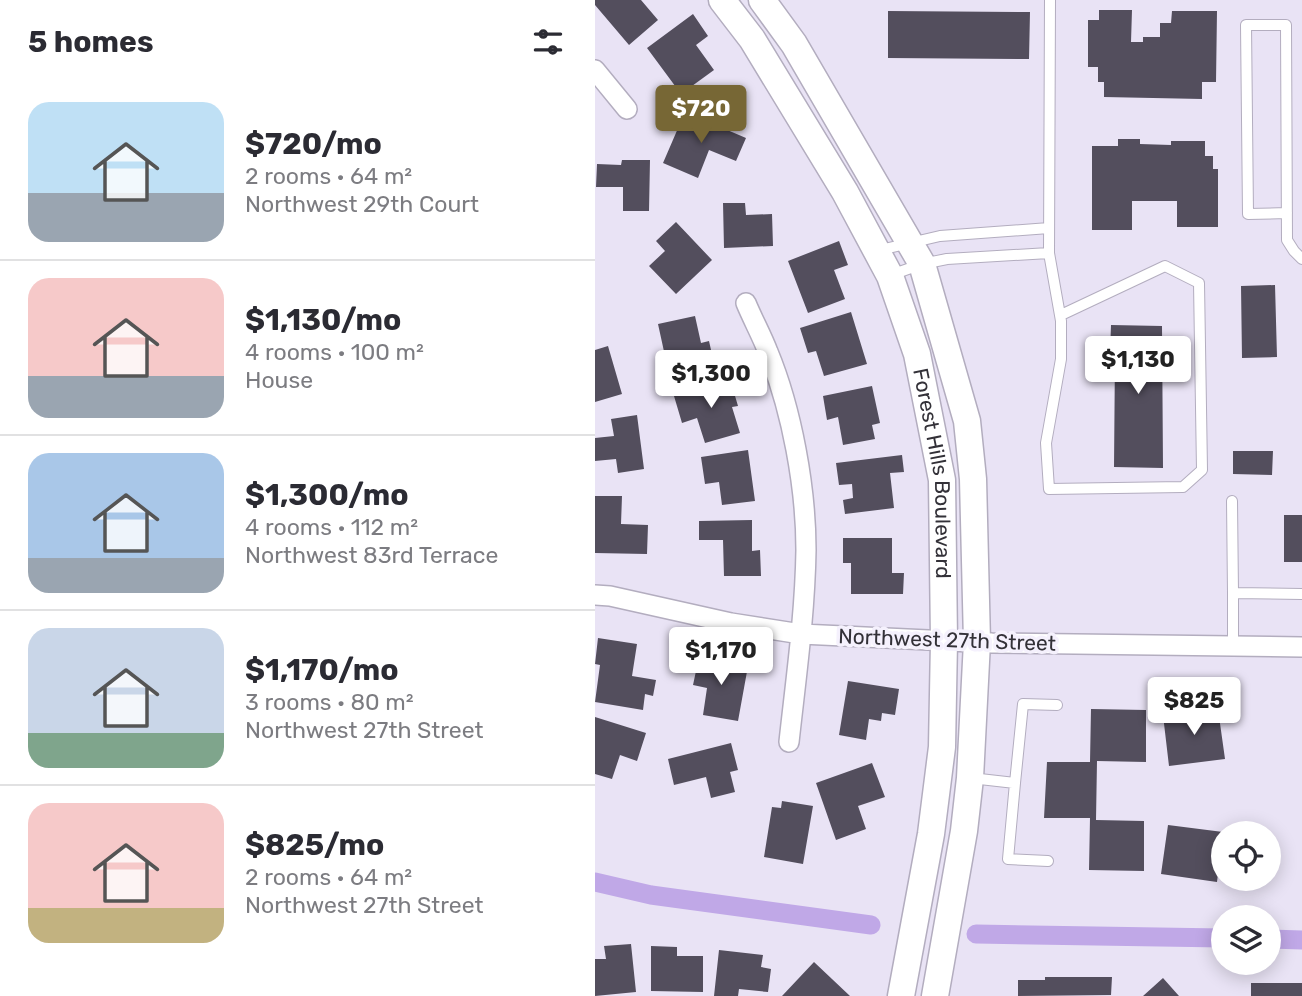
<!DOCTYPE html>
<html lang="en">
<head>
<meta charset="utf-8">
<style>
	:root { --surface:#fff; --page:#f2f2f3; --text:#2b2b33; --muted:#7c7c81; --line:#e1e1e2; --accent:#776735 }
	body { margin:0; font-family:Rubik,sans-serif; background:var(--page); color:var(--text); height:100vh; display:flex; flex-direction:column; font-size:26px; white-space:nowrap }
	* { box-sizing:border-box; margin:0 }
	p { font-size:23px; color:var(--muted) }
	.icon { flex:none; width:38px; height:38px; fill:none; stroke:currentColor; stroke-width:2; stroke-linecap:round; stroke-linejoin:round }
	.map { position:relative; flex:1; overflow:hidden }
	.side { display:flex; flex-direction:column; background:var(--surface); width:595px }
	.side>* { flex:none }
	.controls { position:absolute; left:616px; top:821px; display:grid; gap:14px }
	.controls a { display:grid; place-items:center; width:70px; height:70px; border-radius:50%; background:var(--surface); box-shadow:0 4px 18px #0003; font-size:35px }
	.price { position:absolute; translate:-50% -60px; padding:0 16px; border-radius:7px; background:#fff; color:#222; font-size:23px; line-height:46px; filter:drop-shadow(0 2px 4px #0008) }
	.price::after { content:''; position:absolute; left:50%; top:42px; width:21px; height:16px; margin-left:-10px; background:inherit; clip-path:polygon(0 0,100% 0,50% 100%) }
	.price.on { background:var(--accent); color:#fff }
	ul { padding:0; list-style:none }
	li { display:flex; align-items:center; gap:21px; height:175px; padding:0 28px }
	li+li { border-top:2px solid var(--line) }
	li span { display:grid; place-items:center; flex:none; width:196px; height:140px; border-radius:21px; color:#555 }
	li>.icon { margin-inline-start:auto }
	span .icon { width:84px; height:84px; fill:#fffc; stroke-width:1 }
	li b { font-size:30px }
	h2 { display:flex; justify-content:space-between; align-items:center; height:84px; padding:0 28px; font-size:30px }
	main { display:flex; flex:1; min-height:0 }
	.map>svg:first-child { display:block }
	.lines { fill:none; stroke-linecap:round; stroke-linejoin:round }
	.canal { stroke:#c0a8e7; stroke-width:19 }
	.building { fill:#534e5d }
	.lane-casing { stroke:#b3adbf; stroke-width:12 }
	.street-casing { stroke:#b3adbf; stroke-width:22 }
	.secondary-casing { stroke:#b3adbf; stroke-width:29 }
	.lane { stroke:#fff; stroke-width:10 }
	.street { stroke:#fff; stroke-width:19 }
	.secondary { stroke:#fff; stroke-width:26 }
	.labels { text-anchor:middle; stroke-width:7; stroke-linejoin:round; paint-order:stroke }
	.street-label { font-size:21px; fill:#333138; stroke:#f5f1fd }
</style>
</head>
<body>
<main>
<section class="side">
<h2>5 homes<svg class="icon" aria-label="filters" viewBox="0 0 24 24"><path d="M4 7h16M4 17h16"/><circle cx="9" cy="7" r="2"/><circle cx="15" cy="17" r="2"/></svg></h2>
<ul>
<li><span style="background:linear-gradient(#bfe0f5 65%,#9aa5b1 0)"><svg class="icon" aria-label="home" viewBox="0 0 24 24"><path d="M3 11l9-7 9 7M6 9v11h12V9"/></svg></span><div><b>$720/mo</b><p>2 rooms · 64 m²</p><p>Northwest 29th Court</p></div></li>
<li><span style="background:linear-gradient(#f6c9c9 70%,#9aa5b1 0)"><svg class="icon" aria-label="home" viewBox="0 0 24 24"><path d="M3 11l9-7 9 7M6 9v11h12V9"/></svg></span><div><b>$1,130/mo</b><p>4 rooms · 100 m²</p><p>House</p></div></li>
<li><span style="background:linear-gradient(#a9c7e8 75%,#9aa5b1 0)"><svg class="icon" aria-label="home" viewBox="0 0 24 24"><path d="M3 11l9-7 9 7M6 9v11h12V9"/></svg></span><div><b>$1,300/mo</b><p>4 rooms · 112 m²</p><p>Northwest 83rd Terrace</p></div></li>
<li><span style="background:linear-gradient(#c9d6e8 75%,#7fa58c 0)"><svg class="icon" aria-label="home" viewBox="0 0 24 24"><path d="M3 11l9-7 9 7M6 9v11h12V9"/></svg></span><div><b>$1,170/mo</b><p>3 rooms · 80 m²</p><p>Northwest 27th Street</p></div></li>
<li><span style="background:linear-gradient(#f6c9c9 75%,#c2b280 0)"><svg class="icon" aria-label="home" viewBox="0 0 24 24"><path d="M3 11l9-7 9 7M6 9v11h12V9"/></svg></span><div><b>$825/mo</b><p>2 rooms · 64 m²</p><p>Northwest 27th Street</p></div></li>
</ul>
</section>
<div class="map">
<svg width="707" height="996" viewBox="0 0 707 996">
	<rect width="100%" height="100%" fill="#e9e3f5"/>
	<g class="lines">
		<path class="canal" d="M 0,882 L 56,895 L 276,925
			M 381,934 L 628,938
			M 674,939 L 707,940"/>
	</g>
	<path class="building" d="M 0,0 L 46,0 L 63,20 L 34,45 L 0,5 Z
		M 504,10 L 537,10 L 536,42 L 548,42 L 548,37 L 565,37 L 565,23 L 576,23 L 577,11 L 622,11 L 621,82 L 607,82 L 607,99 L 509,97 L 509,82 L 503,82 L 503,67 L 493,67 L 493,20 L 504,20 Z
		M 293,11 L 435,12 L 434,59 L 293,58 Z
		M 98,14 L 113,36 L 101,45 L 119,70 L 86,94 L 52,48 Z
		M 90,112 L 151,138 L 141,161 L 114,150 L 103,178 L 68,163 Z
		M 523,139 L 545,139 L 545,144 L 576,145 L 576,141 L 610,141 L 610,156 L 618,156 L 618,169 L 623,169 L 623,227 L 582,227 L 582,201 L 537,201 L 537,230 L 497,230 L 497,146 L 523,146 Z
		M 27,160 L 55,160 L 54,211 L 28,211 L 28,187 L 1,187 L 2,164 L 26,165 Z
		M 128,203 L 150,203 L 151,215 L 177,214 L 178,246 L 129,248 Z
		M 81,222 L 117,260 L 81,294 L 54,266 L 70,251 L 61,241 Z
		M 244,241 L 253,265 L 239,270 L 250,299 L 213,313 L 193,261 Z
		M 680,285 L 682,357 L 647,358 L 646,286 Z
		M 256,312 L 272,364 L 229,376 L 221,351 L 213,353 L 205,328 Z
		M 100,316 L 106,343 L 114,341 L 121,372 L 71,383 L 65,357 L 70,356 L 63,324 Z
		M 516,325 L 567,326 L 568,468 L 519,467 L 520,353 L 515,353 Z
		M 13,346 L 27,394 L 0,402 L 0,350 Z
		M 135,379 L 143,406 L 137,407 L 145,433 L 110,443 L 102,418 L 87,423 L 79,396 Z
		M 277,386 L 285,423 L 277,425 L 280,439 L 248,445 L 243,417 L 232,420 L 228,396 Z
		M 42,415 L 49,469 L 23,473 L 21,459 L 0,461 L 0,438 L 19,436 L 16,419 Z
		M 153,450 L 160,501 L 127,505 L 124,482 L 110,484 L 106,457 Z
		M 638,451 L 678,451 L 677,475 L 638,474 Z
		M 307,455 L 309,472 L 295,473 L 299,508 L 250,514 L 248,500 L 258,498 L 257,484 L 244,485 L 241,463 Z
		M 0,496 L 27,496 L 26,524 L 53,525 L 52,554 L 0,553 Z
		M 689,515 L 707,515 L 707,562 L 689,562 Z
		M 157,520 L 157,551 L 165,550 L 166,576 L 129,576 L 128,540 L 104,540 L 104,521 Z
		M 248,538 L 297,538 L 297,573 L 309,573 L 308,594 L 256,594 L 256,563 L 248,563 Z
		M 3,638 L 42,644 L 37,676 L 61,680 L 58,696 L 50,694 L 48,710 L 0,702 L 5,665 L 0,664 Z
		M 104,657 L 153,666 L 143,721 L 108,715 L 112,688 L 98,685 Z
		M 253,681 L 304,689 L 300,715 L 287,713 L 286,721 L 274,719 L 271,740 L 244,735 Z
		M 496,709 L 551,710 L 551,762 L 502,761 L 501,820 L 549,821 L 549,871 L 494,870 L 495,818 L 449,818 L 452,762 L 495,762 Z
		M 623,709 L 630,759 L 574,766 L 568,715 Z
		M 0,717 L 51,733 L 42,761 L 25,755 L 17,779 L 0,774 Z
		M 136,743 L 143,770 L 135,772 L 140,792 L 116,798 L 111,777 L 79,785 L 73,759 Z
		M 277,763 L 290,797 L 263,806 L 271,829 L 241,840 L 221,783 Z
		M 187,801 L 218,806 L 208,864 L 169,857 L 177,807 L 186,808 Z
		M 573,825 L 628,832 L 622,882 L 566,874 Z
		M 36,944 L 41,992 L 0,996 L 0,959 L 11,959 L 9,946 Z
		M 56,946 L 82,947 L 82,956 L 108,956 L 108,992 L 56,991 Z
		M 124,950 L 168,955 L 166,967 L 176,969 L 173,992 L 144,989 L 143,996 L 119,996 Z
		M 219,962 L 255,996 L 187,996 Z
		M 450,977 L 517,977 L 516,995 L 423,996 L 423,980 L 450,980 Z
		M 568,978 L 584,996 L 548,996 Z
		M 656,983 L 707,983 L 707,996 L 656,996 Z"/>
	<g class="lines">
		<g class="lane-casing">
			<path id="lane" d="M 455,0 L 454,253 L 466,321 L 466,359 L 451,443 L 454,489 L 588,487 L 607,470 L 604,283 L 570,266 L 466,315
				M 692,213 L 653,214 L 651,25 L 691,25 L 692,240 L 699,251 L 707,259
				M 285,250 L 345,236 L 454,228
				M 296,275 L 327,264 L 352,259 L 454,253
				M 637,501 L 638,593
				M 638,646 L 638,593 L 707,594
				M 376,778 L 420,783 L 428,704 L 462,705
				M 420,783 L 413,859 L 453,861"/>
		</g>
		<g class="street-casing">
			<path id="street" d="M 0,70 L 32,109
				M 151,303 C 158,320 167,336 173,352 C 197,410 211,488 211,550 C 210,614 201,678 194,742
				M 0,595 L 15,596 L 136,623 L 206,634 L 397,643 L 707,647"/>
		</g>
		<g class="secondary-casing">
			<g id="secondary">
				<path id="s1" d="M 127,0 L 157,39 L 250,192 L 295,276 L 322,354 L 347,480 L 349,641 L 347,747 L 336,834 L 306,996"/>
				<path d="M 167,0 L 199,44 L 327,264 L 372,421 L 378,479 L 382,642 L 375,778 L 369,831 L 340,996"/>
			</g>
		</g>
		<use href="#lane" class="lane"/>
		<use href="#street" class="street"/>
		<use href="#secondary" class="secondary"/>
	</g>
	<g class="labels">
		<g class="street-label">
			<text dy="7" stroke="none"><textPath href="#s1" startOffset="527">Forest Hills Boulevard</textPath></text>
			<text transform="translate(352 640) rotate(2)" y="7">Northwest 27th Street</text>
		</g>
	</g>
</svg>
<div class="controls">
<a><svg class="icon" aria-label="locate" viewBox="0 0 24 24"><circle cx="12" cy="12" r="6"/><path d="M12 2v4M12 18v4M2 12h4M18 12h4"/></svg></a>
<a><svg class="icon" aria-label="layers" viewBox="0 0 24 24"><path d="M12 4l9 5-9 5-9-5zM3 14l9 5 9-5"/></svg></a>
</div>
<b class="price on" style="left:106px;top:145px">$720</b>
<b class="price" style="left:543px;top:396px">$1,130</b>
<b class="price" style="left:116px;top:410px">$1,300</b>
<b class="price" style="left:126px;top:687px">$1,170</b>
<b class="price" style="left:599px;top:737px">$825</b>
</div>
</main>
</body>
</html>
